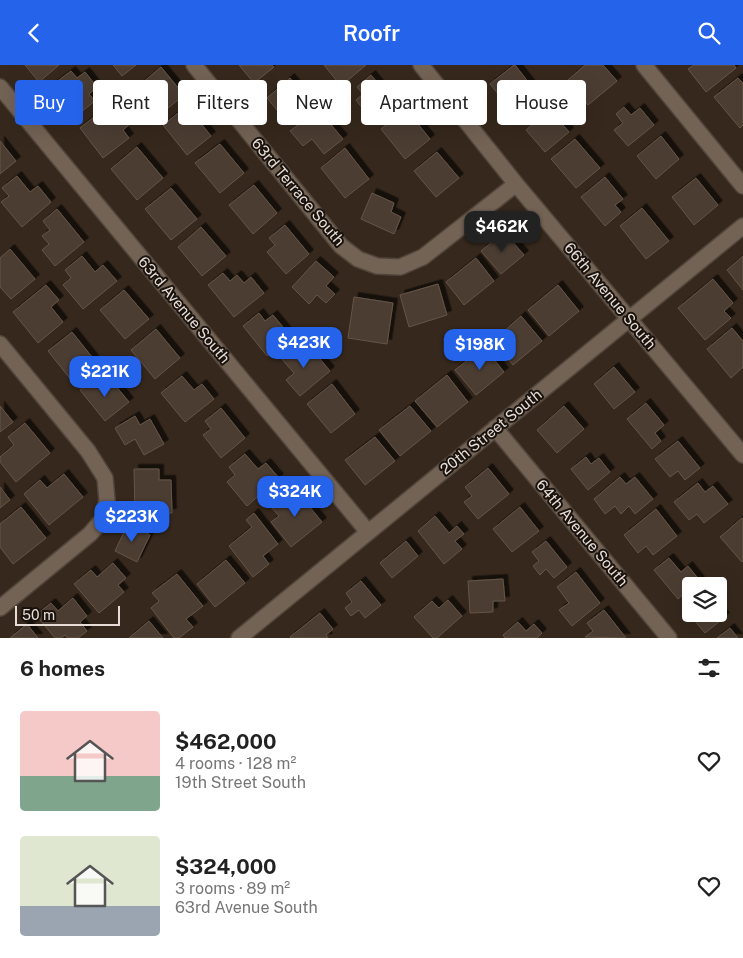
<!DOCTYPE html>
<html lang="en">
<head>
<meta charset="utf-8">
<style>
	:root { --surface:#fff; --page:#f2f2f2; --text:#222; --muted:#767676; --accent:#2563eb }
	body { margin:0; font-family:"Public Sans",sans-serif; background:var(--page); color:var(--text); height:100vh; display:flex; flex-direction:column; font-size:19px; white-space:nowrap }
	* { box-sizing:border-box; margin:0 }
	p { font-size:16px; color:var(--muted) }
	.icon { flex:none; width:28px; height:28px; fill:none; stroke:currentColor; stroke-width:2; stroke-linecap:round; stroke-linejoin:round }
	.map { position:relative; height:573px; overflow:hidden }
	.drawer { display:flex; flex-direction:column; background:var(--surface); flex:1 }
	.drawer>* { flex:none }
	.top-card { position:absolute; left:15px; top:15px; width:714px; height:45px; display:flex; gap:10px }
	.tools { position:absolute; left:682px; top:512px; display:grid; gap:10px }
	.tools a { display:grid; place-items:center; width:45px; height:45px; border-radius:5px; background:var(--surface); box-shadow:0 5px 20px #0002; font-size:25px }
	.scale { position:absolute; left:15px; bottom:12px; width:105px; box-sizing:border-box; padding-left:5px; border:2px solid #e7ddd6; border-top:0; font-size:14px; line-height:18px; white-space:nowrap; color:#e7ddd6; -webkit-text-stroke:4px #19120d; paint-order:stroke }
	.price { position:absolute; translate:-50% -42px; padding:0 11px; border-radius:10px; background:var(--accent); color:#fff; font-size:16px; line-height:32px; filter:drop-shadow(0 1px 2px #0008) }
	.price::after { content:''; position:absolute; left:50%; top:30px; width:15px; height:11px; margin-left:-8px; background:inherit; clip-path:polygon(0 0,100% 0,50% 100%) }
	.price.current { background:#222; color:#fff }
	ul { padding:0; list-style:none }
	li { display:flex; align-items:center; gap:15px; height:125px; padding:0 20px }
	li span { display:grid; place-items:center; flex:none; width:140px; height:100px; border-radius:5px; color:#555 }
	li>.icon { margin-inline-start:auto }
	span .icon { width:60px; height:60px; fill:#fffc; stroke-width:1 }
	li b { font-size:21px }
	h2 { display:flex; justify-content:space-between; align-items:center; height:60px; padding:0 20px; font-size:21px }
	.chip { padding:0 18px; border-radius:5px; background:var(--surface); box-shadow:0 5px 20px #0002; font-size:18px; line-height:45px }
	.chip.current { background:var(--accent); color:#fff }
	header { display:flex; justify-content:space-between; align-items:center; height:65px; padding:0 20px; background:var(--accent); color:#fff; font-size:22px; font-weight:600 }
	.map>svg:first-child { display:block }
	.building { fill:#4c3d30; stroke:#655548; filter:url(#shadow) }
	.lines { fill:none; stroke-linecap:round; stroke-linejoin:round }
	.minor-casing { stroke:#52463c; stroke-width:18 }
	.minor { stroke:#736355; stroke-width:15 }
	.labels { text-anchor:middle; stroke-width:4; stroke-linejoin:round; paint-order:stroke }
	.street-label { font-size:15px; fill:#e7ddd6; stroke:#19120d }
</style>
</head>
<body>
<header><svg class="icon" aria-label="back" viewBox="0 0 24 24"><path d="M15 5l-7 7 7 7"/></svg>Roofr<svg class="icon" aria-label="search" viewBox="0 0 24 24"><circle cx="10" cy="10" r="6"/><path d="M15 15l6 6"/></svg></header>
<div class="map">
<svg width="743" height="573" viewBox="0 0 743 573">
	<defs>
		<filter id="shadow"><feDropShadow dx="4.5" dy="-4.5" stdDeviation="0" flood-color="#0009"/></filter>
	</defs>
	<rect width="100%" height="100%" fill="#36281c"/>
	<path class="building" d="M 25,0 L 59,0 L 39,17 Z
		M 113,0 L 136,0 L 122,11 Z
		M 239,0 L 272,0 L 274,2 L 254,18 Z
		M 324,0 L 366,0 L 341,21 Z
		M 514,0 L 515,0 L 536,27 L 512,46 L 490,19 Z
		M 585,0 L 603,0 L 617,16 L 588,40 L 568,15 Z
		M 694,0 L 734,0 L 736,3 L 706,27 L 688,4 Z
		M 161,2 L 184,30 L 156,53 L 134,25 Z
		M 71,6 L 77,13 L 85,7 L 97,22 L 89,29 L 95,36 L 71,55 L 47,24 Z
		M 371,10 L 395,39 L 373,57 L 356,35 L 363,29 L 357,22 Z
		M 290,13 L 310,37 L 286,56 L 267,33 Z
		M 738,13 L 743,18 L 743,60 L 740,63 L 714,32 Z
		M 114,36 L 131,58 L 123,65 L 129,73 L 103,93 L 80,63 Z
		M 187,41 L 211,71 L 187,90 L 163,60 Z
		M 624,42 L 631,50 L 640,43 L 654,60 L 628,81 L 614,65 L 623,58 L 616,49 Z
		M 318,44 L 343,74 L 324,89 L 312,74 L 303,81 L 290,66 Z
		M 406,44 L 430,74 L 405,94 L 381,64 Z
		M 550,45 L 569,67 L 545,87 L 526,65 Z
		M 661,71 L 679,94 L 656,114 L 637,91 Z
		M 575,74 L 600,103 L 576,123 L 551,94 Z
		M 0,76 L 16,96 L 0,109 Z
		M 220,79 L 244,108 L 220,128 L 195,98 Z
		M 137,82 L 163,113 L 137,135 L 111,104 Z
		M 345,83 L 369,114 L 345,133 L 321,103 Z
		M 437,87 L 459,113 L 436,132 L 414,106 Z
		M 17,111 L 30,127 L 38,121 L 51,137 L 22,162 L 1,137 L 9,131 L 2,123 Z
		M 605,112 L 623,134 L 615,140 L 621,147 L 605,161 L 581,132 Z
		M 696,113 L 718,140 L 694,160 L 672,132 Z
		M 254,120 L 277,148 L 253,169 L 229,140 Z
		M 171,123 L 197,154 L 171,175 L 145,144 Z
		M 372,128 L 394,138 L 391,147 L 401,152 L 394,169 L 361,154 Z
		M 642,143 L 669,176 L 646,194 L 620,161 Z
		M 57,144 L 84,177 L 55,201 L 42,185 L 49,179 L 42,171 L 50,165 L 43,156 Z
		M 285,160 L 309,189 L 286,209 L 267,187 L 275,180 L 269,173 Z
		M 201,162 L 226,191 L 202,211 L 178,182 Z
		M 504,167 L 524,190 L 501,209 L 481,186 Z
		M 10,184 L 35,214 L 11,234 L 0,222 L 0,193 Z
		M 82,191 L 95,207 L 103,200 L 117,216 L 83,244 L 63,220 L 71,213 L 65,205 Z
		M 743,191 L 743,225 L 727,205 Z
		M 476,193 L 494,216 L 464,240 L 446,217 Z
		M 316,196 L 334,212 L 326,221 L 335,229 L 326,238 L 317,230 L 309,239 L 292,222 Z
		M 223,208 L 230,216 L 237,210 L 244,218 L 251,212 L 264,228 L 234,252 L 208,220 Z
		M 713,214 L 733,238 L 724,246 L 731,253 L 705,275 L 678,243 Z
		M 438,219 L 447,250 L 409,262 L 400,230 Z
		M 46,220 L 59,235 L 51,242 L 63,257 L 38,278 L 13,247 Z
		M 558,220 L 579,246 L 549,271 L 528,245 Z
		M 124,225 L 149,254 L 125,274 L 100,245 Z
		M 354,232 L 393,238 L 387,279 L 348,273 Z
		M 259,248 L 265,256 L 273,250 L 291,272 L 267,291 L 243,261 Z
		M 521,251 L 542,276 L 513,300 L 493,276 Z
		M 732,263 L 743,276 L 743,302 L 731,313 L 707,284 Z
		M 156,264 L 180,293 L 155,314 L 131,285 Z
		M 72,267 L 96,297 L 72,316 L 48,286 Z
		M 295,280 L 302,288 L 310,282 L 330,306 L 300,331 L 286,315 L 294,308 L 280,292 Z
		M 484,282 L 504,307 L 476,330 L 455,305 Z
		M 614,302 L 635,327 L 614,344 L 594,319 Z
		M 447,310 L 468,337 L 437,362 L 415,336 Z
		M 182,311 L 194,325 L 202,319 L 214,334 L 185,357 L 161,328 Z
		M 96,312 L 102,320 L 110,314 L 129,337 L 105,356 L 80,325 Z
		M 332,319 L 355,349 L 331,368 L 307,339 Z
		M 646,338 L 664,360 L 655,368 L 661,376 L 652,384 L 627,354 Z
		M 0,341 L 13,357 L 0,367 Z
		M 410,341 L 431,366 L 400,391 L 379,365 Z
		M 564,341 L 584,364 L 557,388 L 537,365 Z
		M 221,343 L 245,373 L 221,393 L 203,370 L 211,364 L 205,356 Z
		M 135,351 L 140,360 L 150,354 L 164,379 L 144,390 L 135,374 L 125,380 L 115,363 Z
		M 25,358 L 50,388 L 16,417 L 0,397 L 0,392 L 14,380 L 8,372 Z
		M 375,372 L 395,396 L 365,420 L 345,395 Z
		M 678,376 L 700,403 L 685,415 L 678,406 L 670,412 L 655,394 Z
		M 245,389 L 258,404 L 266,398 L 279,413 L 247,441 L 227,417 L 235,410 L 229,402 Z
		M 586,392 L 591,399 L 599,393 L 610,407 L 588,425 L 571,404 Z
		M 488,403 L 509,429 L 478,454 L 464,437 L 472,431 L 465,422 Z
		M 134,404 L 159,404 L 159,415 L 171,415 L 172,448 L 135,449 Z
		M 64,409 L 83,432 L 49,460 L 24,429 L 40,415 L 47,423 Z
		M 620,412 L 626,419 L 635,412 L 653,434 L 635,449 L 629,441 L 621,449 L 615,441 L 605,449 L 594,434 Z
		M 698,418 L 705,427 L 713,421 L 728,439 L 704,458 L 697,449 L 689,455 L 674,437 Z
		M 0,422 L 10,435 L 0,443 Z
		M 295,424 L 322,457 L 291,482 L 271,457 L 279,451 L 272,443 Z
		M 21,442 L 46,473 L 13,499 L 0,482 L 0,459 Z
		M 520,442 L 539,466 L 512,487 L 493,464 Z
		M 656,444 L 677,471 L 653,490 L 646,481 L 638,488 L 624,470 Z
		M 254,448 L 278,479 L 263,491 L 269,499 L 253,512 L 229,481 L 252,462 L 246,455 Z
		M 435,451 L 449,468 L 457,461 L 464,469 L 455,476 L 462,484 L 444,499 L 418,466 Z
		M 742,453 L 743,455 L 743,496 L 742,497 L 720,472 Z
		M 128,459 L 150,470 L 137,497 L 115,486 Z
		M 406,476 L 418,491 L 392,513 L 380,498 Z
		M 546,476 L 567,502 L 554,513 L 546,504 L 540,510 L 533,501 L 539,496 L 532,487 Z
		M 669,493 L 681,507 L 688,501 L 700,516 L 693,521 L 691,521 L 691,523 L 678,534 L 654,505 Z
		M 226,495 L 245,518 L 215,542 L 197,519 Z
		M 113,498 L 126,513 L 118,520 L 124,527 L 99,548 L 74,519 L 91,505 L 97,512 Z
		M 576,507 L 600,538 L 572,561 L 559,545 L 569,538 L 557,522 Z
		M 177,509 L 203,541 L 186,554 L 193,562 L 179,573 L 174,573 L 151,543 L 159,536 L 152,528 Z
		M 503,514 L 505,536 L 493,536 L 493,547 L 470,548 L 468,516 Z
		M 361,516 L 381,540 L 365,553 L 359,545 L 351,551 L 345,543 L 352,537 L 346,528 Z
		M 73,533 L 87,551 L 80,557 L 87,566 L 78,573 L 68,573 L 65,570 L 61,573 L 55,573 L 36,550 L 51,538 L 58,546 Z
		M 448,535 L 462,551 L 437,573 L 433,573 L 414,552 L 432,536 L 439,543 Z
		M 691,537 L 691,549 L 719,549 L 719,545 L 725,552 L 705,568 L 684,543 Z
		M 604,545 L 626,573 L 585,572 L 593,566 L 587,558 Z
		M 320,548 L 333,564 L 326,570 L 328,573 L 291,573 L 290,572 Z
		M 149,556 L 163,573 L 129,573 Z
		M 518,557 L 526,566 L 534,559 L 542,568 L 537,573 L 505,573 L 503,570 Z
		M 27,559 L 38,573 L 10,573 Z
		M 730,563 L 738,573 L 717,573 Z"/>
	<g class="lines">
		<g class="minor-casing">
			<path id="minor" d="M 194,0 L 341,181 L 358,194 L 377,201 L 400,202 L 423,192 L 516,119
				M 421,0 L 516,119 L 743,390
				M 644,0 L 743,121
				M 0,22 L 368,467
				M 0,279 L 88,386 L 105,413 L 107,435 L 103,454 L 90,469 L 0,543
				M 495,363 L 669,573
				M 239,573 L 743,161"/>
		</g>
		<use href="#minor" class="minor"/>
	</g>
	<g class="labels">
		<g class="street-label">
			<text transform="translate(298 127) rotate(50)" y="5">63rd Terrace South</text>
			<text transform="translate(610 231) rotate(50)" y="5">66th Avenue South</text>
			<text transform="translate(184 245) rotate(50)" y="5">63rd Avenue South</text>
			<text transform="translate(491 367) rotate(-39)" y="5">20th Street South</text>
			<text transform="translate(582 468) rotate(50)" y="5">64th Avenue South</text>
		</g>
	</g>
</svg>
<div class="tools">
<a><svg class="icon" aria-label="layers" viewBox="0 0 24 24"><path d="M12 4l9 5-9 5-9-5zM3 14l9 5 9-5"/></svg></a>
</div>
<div class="scale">50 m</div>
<b class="price current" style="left:502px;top:188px">$462K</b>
<b class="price" style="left:304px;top:304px">$423K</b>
<b class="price" style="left:480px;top:306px">$198K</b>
<b class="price" style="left:105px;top:333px">$221K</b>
<b class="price" style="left:295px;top:453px">$324K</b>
<b class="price" style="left:132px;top:478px">$223K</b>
<div class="top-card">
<a class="chip current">Buy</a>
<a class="chip">Rent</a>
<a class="chip">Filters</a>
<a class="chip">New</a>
<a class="chip">Apartment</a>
<a class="chip">House</a>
</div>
</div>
<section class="drawer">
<h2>6 homes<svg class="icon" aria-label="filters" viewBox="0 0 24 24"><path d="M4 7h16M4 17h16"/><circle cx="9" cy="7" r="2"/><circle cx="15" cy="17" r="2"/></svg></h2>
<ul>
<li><span style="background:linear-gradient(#f6c9c9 65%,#7fa58c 0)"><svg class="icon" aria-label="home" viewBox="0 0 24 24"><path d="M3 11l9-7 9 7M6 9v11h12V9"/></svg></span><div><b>$462,000</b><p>4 rooms · 128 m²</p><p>19th Street South</p></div><svg class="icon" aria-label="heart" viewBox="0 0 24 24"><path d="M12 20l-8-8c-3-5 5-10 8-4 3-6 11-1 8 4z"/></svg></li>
<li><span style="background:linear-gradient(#dfe7d0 70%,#9aa5b1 0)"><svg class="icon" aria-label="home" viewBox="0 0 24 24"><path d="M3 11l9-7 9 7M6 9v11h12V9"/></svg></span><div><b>$324,000</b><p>3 rooms · 89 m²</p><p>63rd Avenue South</p></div><svg class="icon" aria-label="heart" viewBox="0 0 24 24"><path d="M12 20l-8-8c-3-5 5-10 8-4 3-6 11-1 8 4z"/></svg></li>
</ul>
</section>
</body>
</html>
